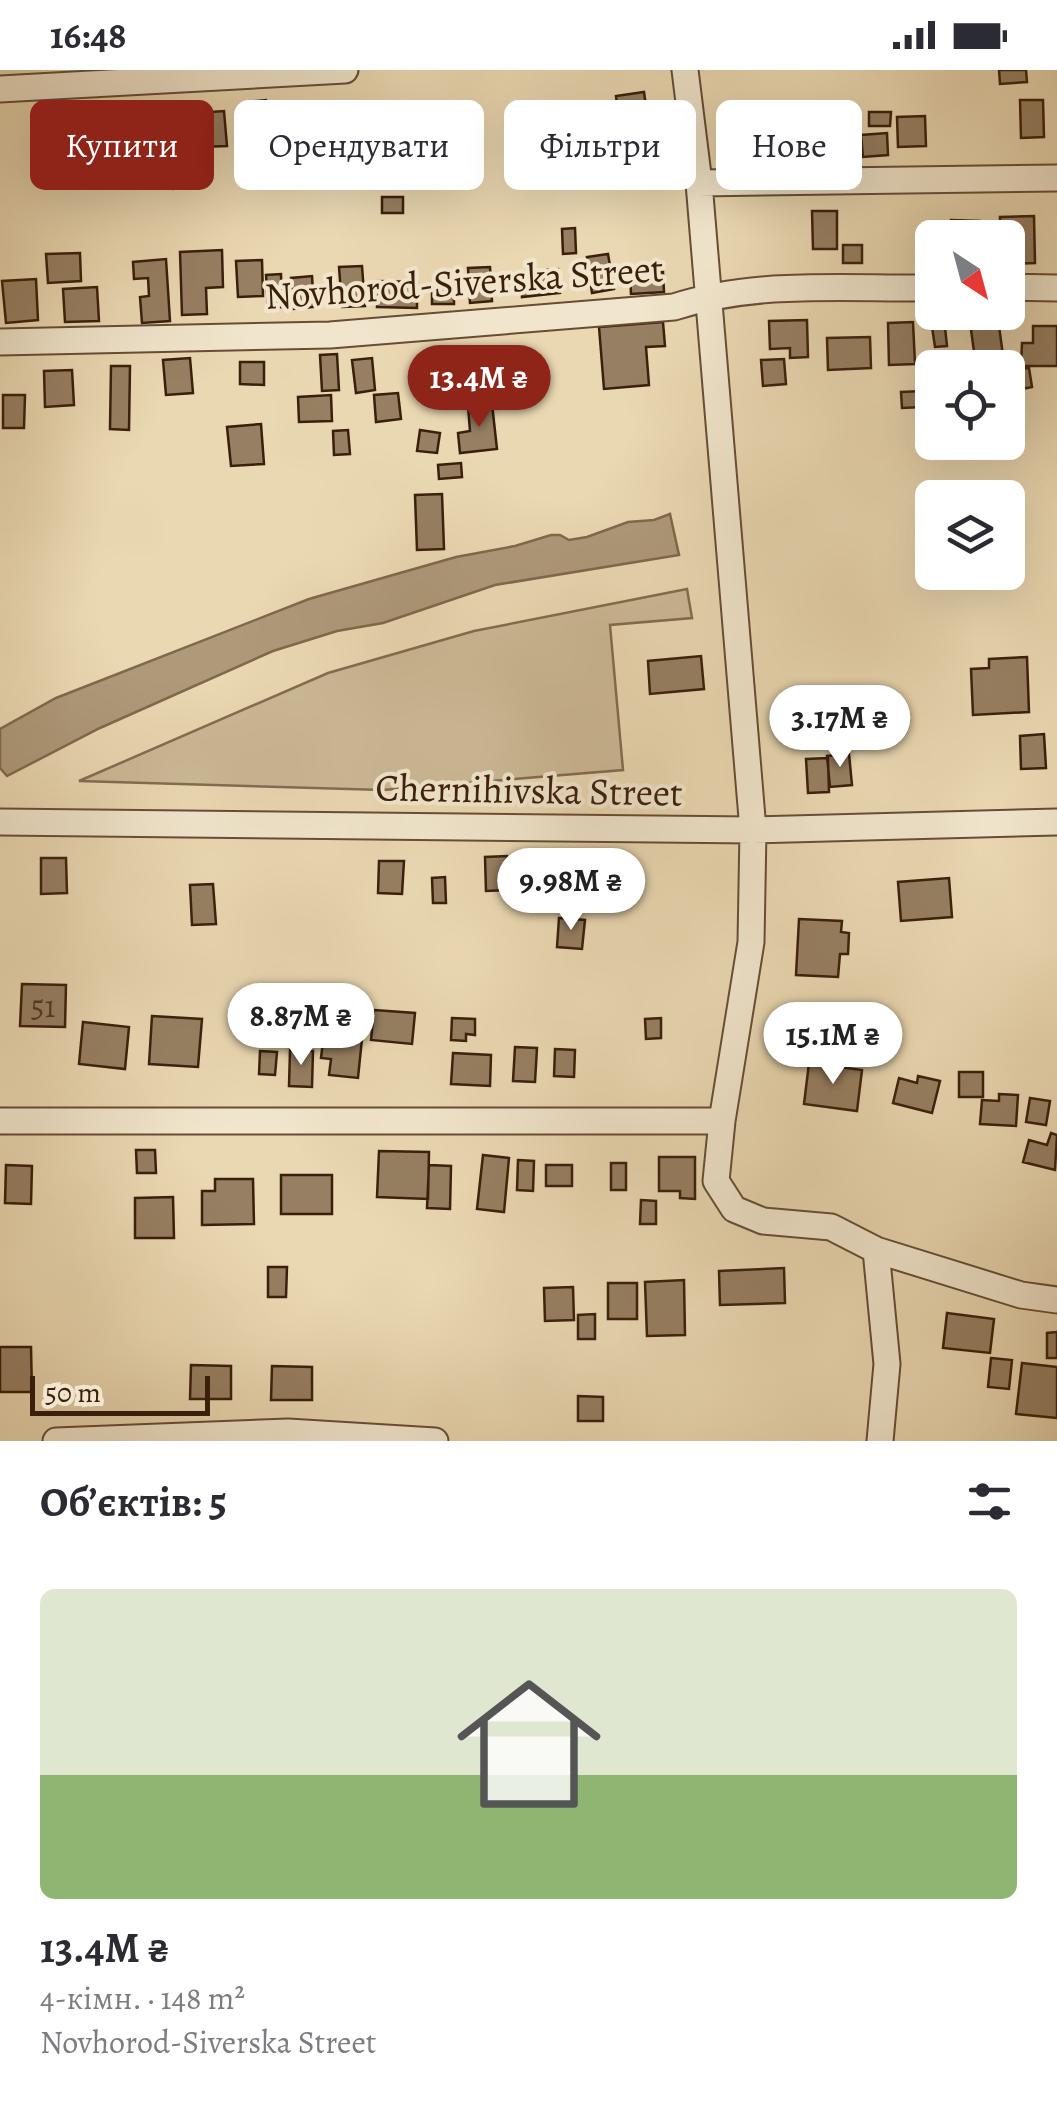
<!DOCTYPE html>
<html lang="uk">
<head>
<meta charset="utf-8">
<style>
	:root { --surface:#fff; --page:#f2f2f3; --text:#2b2b33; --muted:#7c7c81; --accent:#8f2418 }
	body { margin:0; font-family:Alegreya,serif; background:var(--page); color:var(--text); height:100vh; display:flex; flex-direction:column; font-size:38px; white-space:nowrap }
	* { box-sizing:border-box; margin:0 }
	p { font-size:32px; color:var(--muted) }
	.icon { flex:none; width:55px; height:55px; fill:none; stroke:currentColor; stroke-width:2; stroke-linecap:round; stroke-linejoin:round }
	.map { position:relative; height:1371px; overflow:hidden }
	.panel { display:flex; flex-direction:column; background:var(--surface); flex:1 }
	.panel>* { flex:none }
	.guide { position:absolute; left:30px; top:30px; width:998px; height:90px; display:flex; gap:20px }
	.needle { width:65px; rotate:144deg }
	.controls { position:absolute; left:915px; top:150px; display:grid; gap:20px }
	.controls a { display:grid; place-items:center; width:110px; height:110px; border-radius:15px; background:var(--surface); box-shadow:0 10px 40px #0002; font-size:50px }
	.scale { position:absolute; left:30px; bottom:25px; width:180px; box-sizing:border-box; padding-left:10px; border:5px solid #3a1f0b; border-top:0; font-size:28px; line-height:35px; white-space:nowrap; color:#3a1f0b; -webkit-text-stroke:8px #f1e6cd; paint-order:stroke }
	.price { position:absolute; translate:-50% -85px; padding:0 22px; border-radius:35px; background:#fff; color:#222; font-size:32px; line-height:65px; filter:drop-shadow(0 2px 5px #0008) }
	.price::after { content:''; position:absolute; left:50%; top:60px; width:30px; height:22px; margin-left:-15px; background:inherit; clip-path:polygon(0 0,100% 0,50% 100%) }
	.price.selected { background:var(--accent); color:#fff }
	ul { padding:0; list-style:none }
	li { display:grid; align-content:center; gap:20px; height:530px; padding:0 40px }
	li span { display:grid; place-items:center; height:310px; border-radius:15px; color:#555 }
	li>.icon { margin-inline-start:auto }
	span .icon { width:180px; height:180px; fill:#fffc; stroke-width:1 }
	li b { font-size:42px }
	h2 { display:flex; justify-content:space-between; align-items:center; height:120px; padding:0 40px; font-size:42px }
	.chip { padding:0 35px; border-radius:15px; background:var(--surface); box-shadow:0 10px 40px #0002; font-size:35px; line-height:90px }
	.chip.selected { background:var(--accent); color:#fff }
	.status { display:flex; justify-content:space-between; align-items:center; height:70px; padding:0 50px; background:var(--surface); direction:ltr }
	.status svg { height:28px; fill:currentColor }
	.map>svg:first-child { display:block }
	.green { fill:#ccb996; stroke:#836c50; stroke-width:2.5 }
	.water { fill:#ae9979; stroke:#80684d; stroke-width:2.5 }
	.building { fill:#967f62; stroke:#3a1f0b; stroke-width:2.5 }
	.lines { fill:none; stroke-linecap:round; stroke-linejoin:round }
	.minor-casing { stroke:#664d35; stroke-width:29 }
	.minor { stroke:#f1e6cd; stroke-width:25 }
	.labels { text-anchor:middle; stroke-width:8; stroke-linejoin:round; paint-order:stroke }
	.number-label { font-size:32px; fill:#513721 }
	.street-label { font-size:38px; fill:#3a1f0b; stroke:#f1e6cd }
</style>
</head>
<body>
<div class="status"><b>16:48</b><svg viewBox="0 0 49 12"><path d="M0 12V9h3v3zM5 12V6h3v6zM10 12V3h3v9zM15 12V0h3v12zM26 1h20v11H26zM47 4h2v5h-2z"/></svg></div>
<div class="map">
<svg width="1057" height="1371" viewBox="0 0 1057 1371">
	<rect width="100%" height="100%" fill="#ead8b2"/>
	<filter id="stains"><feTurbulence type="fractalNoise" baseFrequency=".002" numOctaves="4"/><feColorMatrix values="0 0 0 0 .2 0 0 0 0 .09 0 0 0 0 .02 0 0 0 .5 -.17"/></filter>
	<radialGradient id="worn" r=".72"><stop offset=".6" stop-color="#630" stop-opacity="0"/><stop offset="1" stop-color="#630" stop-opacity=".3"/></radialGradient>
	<path class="green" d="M 687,519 L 692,548 L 610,555 L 623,700 L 383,720 L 79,711 L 328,603 L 474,561 Z"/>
	<path class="water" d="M 670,444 L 679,485 L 495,515 L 383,553 L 337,561 L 273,581 L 100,658 L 7,706 L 0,698 L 0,659 L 56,628 L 309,529 L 456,487 L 515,476 L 551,465 L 560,465 L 569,470 L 587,467 L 628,452 L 654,450 Z"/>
	<path class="building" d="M 999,0 L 1026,0 L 1027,12 L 1000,14 Z
		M 644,22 L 648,50 L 619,53 L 616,26 Z
		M 266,30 L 270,69 L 251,72 L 247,32 Z
		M 1020,30 L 1043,30 L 1044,67 L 1021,68 Z
		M 529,33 L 553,33 L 554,74 L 530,75 Z
		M 477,34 L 479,66 L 456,69 L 453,36 Z
		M 224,41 L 227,76 L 199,77 L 197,43 Z
		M 869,42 L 891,42 L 890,56 L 869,56 Z
		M 359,43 L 359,76 L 338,76 L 337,44 Z
		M 307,45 L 309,82 L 286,82 L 285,46 Z
		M 852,45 L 853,80 L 827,81 L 826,46 Z
		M 925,46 L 926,76 L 898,77 L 897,47 Z
		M 771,47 L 805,47 L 805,79 L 781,79 L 781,61 L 771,61 Z
		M 152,50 L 155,87 L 134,89 L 131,52 Z
		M 61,59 L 65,103 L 46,104 L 42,61 Z
		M 887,63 L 888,85 L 863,87 L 861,65 Z
		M 479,78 L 479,94 L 456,95 L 455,79 Z
		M 407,83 L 408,111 L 385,111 L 384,84 Z
		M 343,85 L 344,98 L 324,99 L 323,86 Z
		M 193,105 L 194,117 L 173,119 L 173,106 Z
		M 382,127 L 403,127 L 403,143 L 382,143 Z
		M 812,141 L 837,141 L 837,179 L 813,179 Z
		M 1034,146 L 1035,193 L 1008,194 L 1008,168 L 1000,168 L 1000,147 Z
		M 951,150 L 980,151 L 979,168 L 950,168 Z
		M 575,158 L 576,183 L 563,184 L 562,159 Z
		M 843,175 L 862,175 L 862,193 L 843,193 Z
		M 222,180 L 223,217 L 206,218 L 207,244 L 182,245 L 180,182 Z
		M 80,183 L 81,211 L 48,213 L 46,184 Z
		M 608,184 L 614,219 L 592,223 L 587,187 Z
		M 166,189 L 170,251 L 142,253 L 140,227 L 149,226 L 148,208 L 134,209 L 133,192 Z
		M 262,190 L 263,226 L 238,227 L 236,191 Z
		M 362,196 L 365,236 L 342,237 L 339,197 Z
		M 490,197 L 492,231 L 470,233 L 468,198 Z
		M 558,199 L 560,223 L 522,227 L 520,202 Z
		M 663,202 L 664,222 L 631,224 L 630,203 Z
		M 281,204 L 282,237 L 268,238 L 266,205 Z
		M 312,206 L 314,237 L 294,239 L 291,208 Z
		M 36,209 L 38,250 L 6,253 L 2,211 Z
		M 378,211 L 417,212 L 417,238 L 377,237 Z
		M 432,215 L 454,215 L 454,234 L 432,234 Z
		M 97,217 L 99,251 L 65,252 L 63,219 Z
		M 997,242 L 1003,285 L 975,289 L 969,245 Z
		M 944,248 L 947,276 L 935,277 L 931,250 Z
		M 807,250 L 808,287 L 790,288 L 790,278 L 770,279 L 769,251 Z
		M 663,252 L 665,276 L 646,277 L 649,315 L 604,319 L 599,257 Z
		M 913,252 L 915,294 L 889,295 L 888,253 Z
		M 1033,256 L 1057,256 L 1057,296 L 1021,296 L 1022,273 L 1033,273 Z
		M 870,267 L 871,298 L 828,300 L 827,268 Z
		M 337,284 L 339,320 L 322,321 L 320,285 Z
		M 190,288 L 193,323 L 166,325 L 163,290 Z
		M 372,288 L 375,320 L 356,323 L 352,290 Z
		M 784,289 L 786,314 L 763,316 L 761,290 Z
		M 240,292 L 264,292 L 264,315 L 240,314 Z
		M 111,296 L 130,296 L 129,360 L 110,359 Z
		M 1029,298 L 1032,317 L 1017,320 L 1014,300 Z
		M 72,300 L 74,335 L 45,337 L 44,301 Z
		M 539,304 L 543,325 L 516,330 L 512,309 Z
		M 923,321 L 923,337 L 902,338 L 901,322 Z
		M 398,323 L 401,349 L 376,352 L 374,325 Z
		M 3,325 L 25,325 L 24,358 L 3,358 Z
		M 331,325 L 332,351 L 299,352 L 298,327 Z
		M 492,334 L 497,379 L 460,383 L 458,363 L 470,361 L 468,336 Z
		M 261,354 L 264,394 L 231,396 L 227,357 Z
		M 348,360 L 350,384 L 334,385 L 333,361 Z
		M 420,360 L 440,363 L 437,383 L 417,381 Z
		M 461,393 L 462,407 L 439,409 L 438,395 Z
		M 442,424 L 444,479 L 417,480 L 415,425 Z
		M 701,586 L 704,619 L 650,624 L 648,591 Z
		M 1027,587 L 1029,642 L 973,645 L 971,599 L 989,598 L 989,589 Z
		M 1044,664 L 1046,698 L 1021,699 L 1020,666 Z
		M 849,684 L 852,715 L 830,717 L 827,686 Z
		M 828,688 L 829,722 L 808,723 L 806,689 Z
		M 507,786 L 508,820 L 486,821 L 485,787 Z
		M 41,788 L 66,788 L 67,823 L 41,824 Z
		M 379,791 L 404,791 L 402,824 L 378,823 Z
		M 546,798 L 580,798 L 580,829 L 545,829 Z
		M 445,807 L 446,833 L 433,833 L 432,808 Z
		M 949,808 L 952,847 L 901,851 L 898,812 Z
		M 213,814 L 216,854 L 192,855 L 190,815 Z
		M 559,848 L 585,850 L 582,879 L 557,877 Z
		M 799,849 L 842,851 L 841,862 L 849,863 L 848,884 L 840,884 L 838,907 L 796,905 Z
		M 22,914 L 66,915 L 65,957 L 20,956 Z
		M 374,940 L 415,943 L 412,974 L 371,970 Z
		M 152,946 L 202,949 L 198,997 L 149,994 Z
		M 452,948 L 475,949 L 475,965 L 466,964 L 466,971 L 451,970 Z
		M 661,948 L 661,968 L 646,969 L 645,949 Z
		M 83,952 L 129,957 L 125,999 L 79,994 Z
		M 325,955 L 363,959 L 358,1008 L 329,1005 L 331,989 L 321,988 Z
		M 515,977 L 537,978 L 535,1012 L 513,1011 Z
		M 555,979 L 575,980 L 574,1007 L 554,1006 Z
		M 290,980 L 313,981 L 312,1017 L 289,1016 Z
		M 260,981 L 277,982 L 275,1005 L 259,1004 Z
		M 453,983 L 491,985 L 490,1016 L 451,1014 Z
		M 809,993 L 862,1000 L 857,1041 L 804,1034 Z
		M 959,1002 L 983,1002 L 983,1027 L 959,1027 Z
		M 918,1006 L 940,1011 L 932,1043 L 893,1033 L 899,1008 L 917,1013 Z
		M 999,1024 L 1018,1025 L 1016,1056 L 980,1054 L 982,1030 L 999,1031 Z
		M 1030,1028 L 1050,1031 L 1046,1055 L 1026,1052 Z
		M 1051,1063 L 1057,1065 L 1055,1100 L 1023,1092 L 1029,1070 L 1047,1075 Z
		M 136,1080 L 155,1080 L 156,1103 L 137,1103 Z
		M 379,1081 L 429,1082 L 428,1129 L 377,1127 Z
		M 483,1085 L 509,1088 L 504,1142 L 477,1139 Z
		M 659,1087 L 695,1087 L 695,1129 L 680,1128 L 680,1121 L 659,1121 Z
		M 518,1090 L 534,1091 L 533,1121 L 517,1120 Z
		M 611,1093 L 626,1093 L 626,1120 L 611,1120 Z
		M 6,1095 L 32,1096 L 31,1134 L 5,1133 Z
		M 429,1095 L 451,1096 L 450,1139 L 427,1138 Z
		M 546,1095 L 572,1095 L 572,1116 L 546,1116 Z
		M 281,1105 L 332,1105 L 332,1144 L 281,1144 Z
		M 215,1109 L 253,1109 L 254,1154 L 202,1155 L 202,1121 L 215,1121 Z
		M 173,1127 L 174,1168 L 135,1168 L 135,1128 Z
		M 641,1130 L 656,1131 L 656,1154 L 640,1154 Z
		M 268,1197 L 287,1197 L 286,1227 L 268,1227 Z
		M 784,1198 L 785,1233 L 720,1235 L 719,1201 Z
		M 684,1210 L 685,1265 L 647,1266 L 645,1212 Z
		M 608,1213 L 637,1213 L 637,1249 L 608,1249 Z
		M 573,1217 L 574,1250 L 545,1251 L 544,1218 Z
		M 947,1243 L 994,1249 L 990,1283 L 943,1278 Z
		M 595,1244 L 595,1269 L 578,1269 L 578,1245 Z
		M 1057,1262 L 1057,1288 L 1047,1288 L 1047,1263 Z
		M 0,1277 L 31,1277 L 32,1322 L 0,1322 Z
		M 991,1288 L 1012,1290 L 1009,1319 L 988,1317 Z
		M 1022,1293 L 1057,1297 L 1057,1348 L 1016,1344 Z
		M 191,1295 L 231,1296 L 231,1329 L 190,1329 Z
		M 272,1296 L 312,1297 L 312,1330 L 271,1330 Z
		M 578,1326 L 603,1327 L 603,1351 L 578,1351 Z"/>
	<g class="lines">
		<g class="minor-casing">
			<path id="minor" d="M 685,0 L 699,113 L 753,760 L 751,872 L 722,1051 L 716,1111 L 734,1139 L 763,1151 L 831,1157 L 876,1180 L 1021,1225 L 1057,1230
				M 0,19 L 345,0
				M 699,113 L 1057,108
				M 1008,217 L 1057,218
				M 0,272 L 330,265 L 674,237 C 757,210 846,219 932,218
				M 0,752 L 753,760 L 1057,752
				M 0,1051 L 722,1051
				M 876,1180 L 887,1294 L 880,1371
				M 56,1371 L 288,1362 L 435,1371"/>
		</g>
		<use href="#minor" class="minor"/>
	</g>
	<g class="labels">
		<g class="number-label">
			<text x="43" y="947">51</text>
		</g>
		<g class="street-label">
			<text transform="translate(464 212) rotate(-4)" y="13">Novhorod-Siverska Street</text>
			<text transform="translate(529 720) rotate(1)" y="13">Chernihivska Street</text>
		</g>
	</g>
	<rect width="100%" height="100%" filter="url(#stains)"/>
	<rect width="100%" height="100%" fill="url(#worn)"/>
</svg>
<div class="controls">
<a><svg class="needle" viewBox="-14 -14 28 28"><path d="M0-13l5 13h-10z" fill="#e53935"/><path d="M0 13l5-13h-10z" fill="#7c7c81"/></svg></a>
<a><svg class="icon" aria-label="locate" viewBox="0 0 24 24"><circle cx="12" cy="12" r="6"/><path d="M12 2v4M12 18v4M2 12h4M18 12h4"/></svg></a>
<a><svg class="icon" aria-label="layers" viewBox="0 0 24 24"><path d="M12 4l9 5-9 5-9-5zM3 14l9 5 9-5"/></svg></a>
</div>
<div class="scale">50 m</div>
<b class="price selected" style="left:479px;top:360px">13.4M ₴</b>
<b class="price" style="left:840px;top:700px">3.17M ₴</b>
<b class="price" style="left:571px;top:863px">9.98M ₴</b>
<b class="price" style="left:301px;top:998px">8.87M ₴</b>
<b class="price" style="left:833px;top:1017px">15.1M ₴</b>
<div class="guide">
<a class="chip selected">Купити</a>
<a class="chip">Орендувати</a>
<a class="chip">Фільтри</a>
<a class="chip">Нове</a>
</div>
</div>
<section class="panel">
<h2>Об’єктів: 5<svg class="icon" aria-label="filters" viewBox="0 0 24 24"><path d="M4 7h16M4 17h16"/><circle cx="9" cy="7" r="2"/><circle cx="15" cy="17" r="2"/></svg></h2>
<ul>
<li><span style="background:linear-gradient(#dfe7d0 60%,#8fb573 0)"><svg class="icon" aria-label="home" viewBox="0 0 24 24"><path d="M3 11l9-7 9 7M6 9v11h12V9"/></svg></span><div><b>13.4M ₴</b><p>4-кімн. · 148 m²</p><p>Novhorod-Siverska Street</p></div></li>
</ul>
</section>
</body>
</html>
